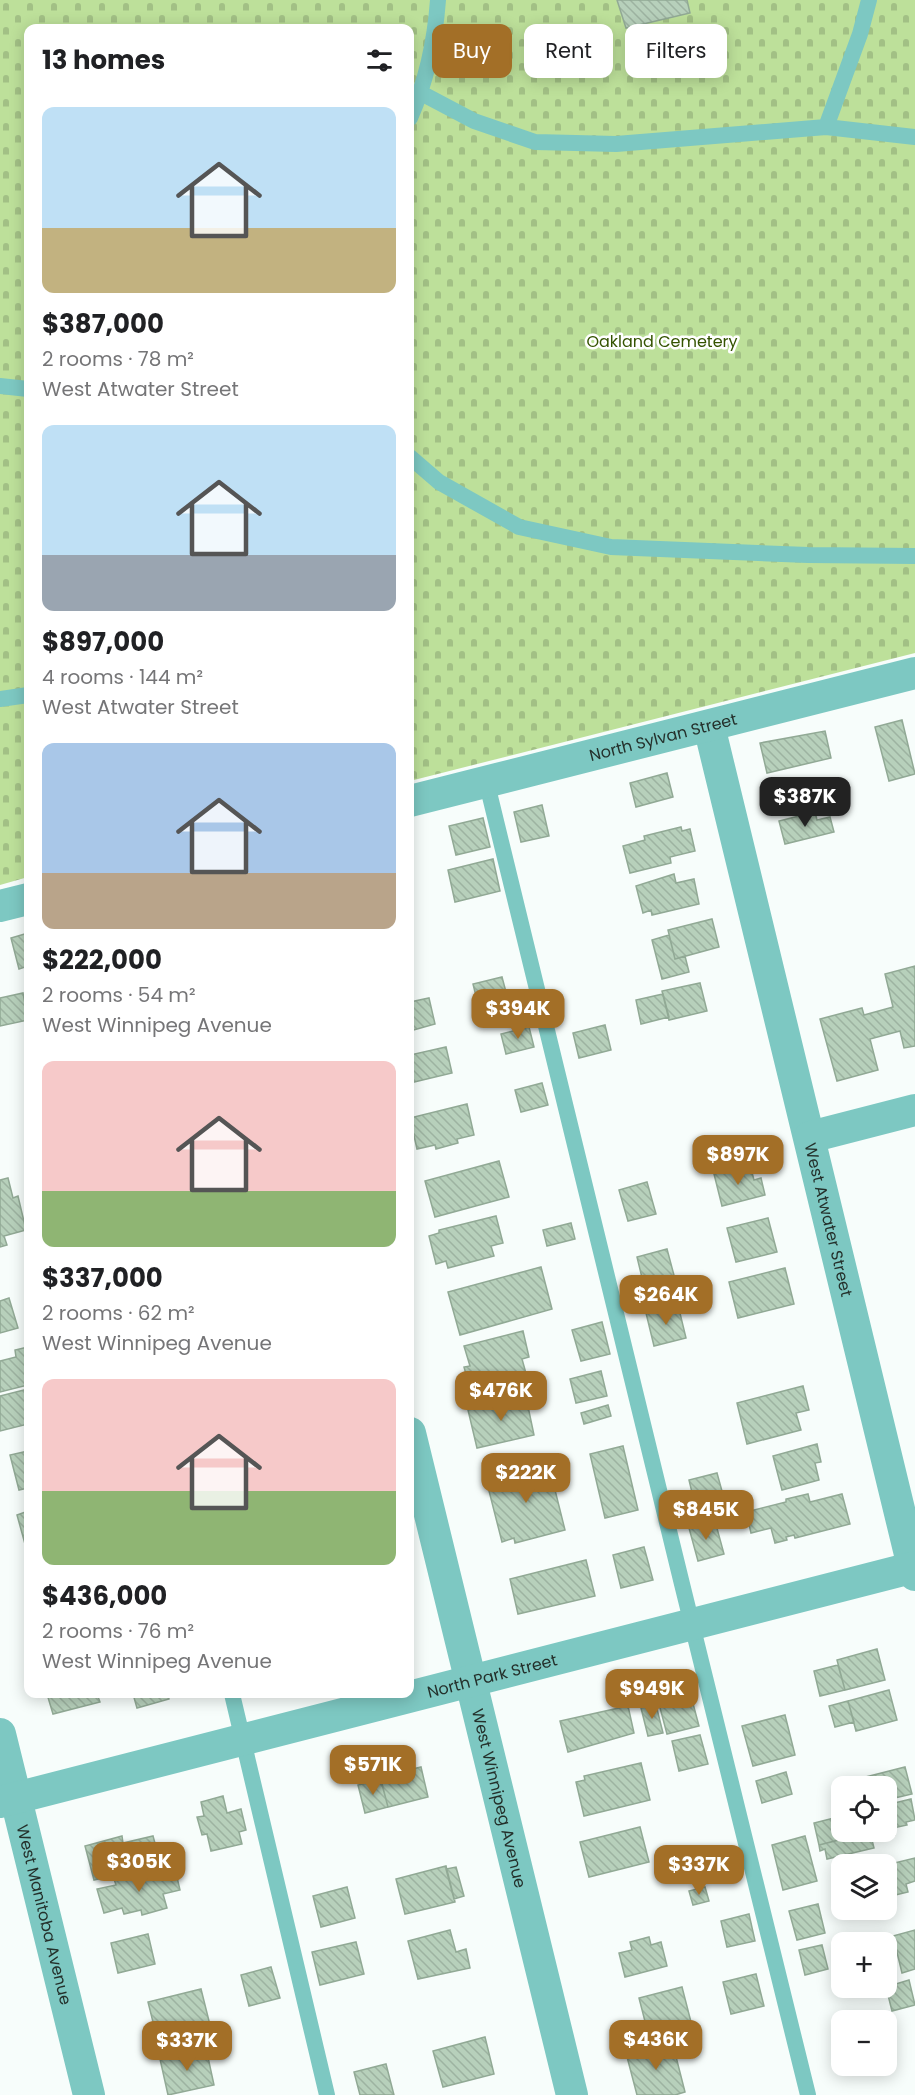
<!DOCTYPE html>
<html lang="en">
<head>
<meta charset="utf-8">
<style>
	:root { --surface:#fff; --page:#f6f6f6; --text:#202124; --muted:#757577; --accent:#a36f27 }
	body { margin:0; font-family:Poppins,sans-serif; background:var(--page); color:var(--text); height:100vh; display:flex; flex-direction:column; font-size:22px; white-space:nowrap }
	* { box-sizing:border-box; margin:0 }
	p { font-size:20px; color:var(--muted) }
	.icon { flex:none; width:33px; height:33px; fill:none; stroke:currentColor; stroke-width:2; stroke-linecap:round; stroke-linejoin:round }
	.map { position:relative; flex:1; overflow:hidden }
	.drawer { position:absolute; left:24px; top:24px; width:390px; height:1674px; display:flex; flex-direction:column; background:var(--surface); border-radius:12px; box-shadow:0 3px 15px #0003 }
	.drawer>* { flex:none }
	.top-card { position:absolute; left:432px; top:24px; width:393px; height:54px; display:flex; gap:12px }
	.controls { position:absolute; left:831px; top:1776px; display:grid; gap:12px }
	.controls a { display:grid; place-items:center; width:66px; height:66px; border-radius:12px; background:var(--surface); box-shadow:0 3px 15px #0003; font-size:30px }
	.price { position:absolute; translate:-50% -51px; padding:0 14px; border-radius:12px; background:var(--accent); color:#fff; font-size:20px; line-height:39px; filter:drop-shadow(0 2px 3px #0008) }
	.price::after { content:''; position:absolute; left:50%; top:36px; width:18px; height:14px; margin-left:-9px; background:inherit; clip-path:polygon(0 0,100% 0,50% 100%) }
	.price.on { background:#222; color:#fff }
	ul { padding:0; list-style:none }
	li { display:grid; align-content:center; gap:12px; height:318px; padding:0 18px }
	li span { display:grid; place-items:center; height:186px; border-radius:12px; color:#555 }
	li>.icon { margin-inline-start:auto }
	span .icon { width:108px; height:108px; fill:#fffc; stroke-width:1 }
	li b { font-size:26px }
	h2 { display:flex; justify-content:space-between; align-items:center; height:72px; padding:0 18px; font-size:26px }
	.pill { padding:0 21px; border-radius:12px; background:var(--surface); box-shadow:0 3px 15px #0003; font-size:21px; line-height:54px }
	.pill.on { background:var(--accent); color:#fff }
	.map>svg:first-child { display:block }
	.cemetery { fill:url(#cemetery-stones) }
	.building { fill:url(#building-back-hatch); stroke:#91a995; stroke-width:1.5 }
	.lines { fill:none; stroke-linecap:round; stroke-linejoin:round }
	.service { stroke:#7dc8c2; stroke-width:16 }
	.minor { stroke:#7dc8c2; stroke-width:32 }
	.labels { text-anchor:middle; stroke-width:5; stroke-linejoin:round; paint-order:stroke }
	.park-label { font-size:16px; fill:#345300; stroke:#fff }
	.street-label { font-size:16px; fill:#24302b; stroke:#fff }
</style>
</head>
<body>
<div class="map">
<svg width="915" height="2095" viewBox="0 0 915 2095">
	<defs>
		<pattern id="cemetery-stones" width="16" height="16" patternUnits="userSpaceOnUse" patternTransform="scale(1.5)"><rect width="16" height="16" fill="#bde09a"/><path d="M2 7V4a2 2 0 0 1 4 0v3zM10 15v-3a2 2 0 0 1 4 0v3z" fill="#a2c085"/></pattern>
		<pattern id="building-back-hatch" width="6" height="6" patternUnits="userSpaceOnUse" patternTransform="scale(1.5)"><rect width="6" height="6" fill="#b7d0bb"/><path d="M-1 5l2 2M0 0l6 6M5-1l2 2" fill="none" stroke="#9db3a1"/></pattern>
	</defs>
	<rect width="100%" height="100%" fill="#f7fdfb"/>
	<path class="cemetery" d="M 0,0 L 915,0 L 915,653 L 410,781 L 410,28 L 28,28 L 28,877 L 0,885 Z"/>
	<path class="building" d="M 617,0 L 687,0 L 690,13 L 626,28 Z
		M 902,720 L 915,774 L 889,781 L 875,727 Z
		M 825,731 L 831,758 L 767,773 L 760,743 Z
		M 667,773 L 673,797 L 636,807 L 630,783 Z
		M 542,805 L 549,836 L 521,842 L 514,812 Z
		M 815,812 L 817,820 L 830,817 L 834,832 L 785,844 L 779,821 Z
		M 483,818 L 490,847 L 456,855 L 449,826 Z
		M 681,827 L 682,831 L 690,829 L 695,851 L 670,857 L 671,863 L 630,873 L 623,846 L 645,840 L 644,836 Z
		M 493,859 L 500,891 L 455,902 L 448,870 Z
		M 674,874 L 676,883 L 694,879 L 699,904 L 652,915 L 651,910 L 643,913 L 636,886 Z
		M 712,919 L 719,947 L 675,959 L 668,930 Z
		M 28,933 L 28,966 L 19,969 L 11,938 Z
		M 669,935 L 675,959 L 685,956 L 689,972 L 662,979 L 652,940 Z
		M 915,966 L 915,1046 L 904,1048 L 900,1031 L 870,1039 L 878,1070 L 837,1081 L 820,1019 L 862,1008 L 864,1015 L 893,1007 L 885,974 Z
		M 502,977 L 506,992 L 477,1000 L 473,984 Z
		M 700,983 L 707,1011 L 669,1020 L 662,991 Z
		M 23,993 L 28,1020 L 0,1026 L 0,998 Z
		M 663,994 L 669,1017 L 641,1024 L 636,1000 Z
		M 429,998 L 435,1024 L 410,1031 L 410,1000 L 410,1002 Z
		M 605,1025 L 611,1050 L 579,1058 L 573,1033 Z
		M 529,1027 L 534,1047 L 506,1054 L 501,1034 Z
		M 446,1047 L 452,1073 L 410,1083 L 410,1055 Z
		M 542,1083 L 548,1105 L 521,1112 L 515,1090 Z
		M 467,1104 L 474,1135 L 457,1139 L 458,1143 L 436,1149 L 435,1145 L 417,1149 L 410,1118 Z
		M 499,1161 L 509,1197 L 435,1217 L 425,1181 Z
		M 750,1165 L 754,1180 L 761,1178 L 765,1195 L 722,1206 L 714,1174 Z
		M 8,1178 L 13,1198 L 18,1196 L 26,1230 L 4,1236 L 7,1245 L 0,1247 L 0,1180 Z
		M 647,1182 L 656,1214 L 628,1221 L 619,1190 Z
		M 496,1216 L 503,1243 L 491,1246 L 494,1256 L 448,1268 L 446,1261 L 436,1264 L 429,1236 L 439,1233 L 439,1230 Z
		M 768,1218 L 777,1252 L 736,1262 L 727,1228 Z
		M 571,1223 L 575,1239 L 547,1246 L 543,1230 Z
		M 667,1249 L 675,1279 L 644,1286 L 637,1257 Z
		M 541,1267 L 552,1309 L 460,1335 L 448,1292 Z
		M 785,1268 L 794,1304 L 738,1318 L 729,1282 Z
		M 9,1298 L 18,1328 L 0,1333 L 0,1301 Z
		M 678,1305 L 686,1338 L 654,1346 L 646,1313 Z
		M 602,1322 L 610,1354 L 581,1361 L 572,1330 Z
		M 523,1331 L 529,1357 L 522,1359 L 527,1377 L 471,1392 L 464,1367 L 470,1366 L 464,1346 Z
		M 28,1347 L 28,1385 L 0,1392 L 0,1361 L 16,1357 L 15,1350 Z
		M 601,1371 L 607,1396 L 576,1403 L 570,1379 Z
		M 803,1386 L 809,1410 L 796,1413 L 801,1430 L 747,1444 L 737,1403 Z
		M 28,1389 L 28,1424 L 0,1431 L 0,1396 Z
		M 526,1397 L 534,1435 L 477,1448 L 468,1410 Z
		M 608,1405 L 611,1416 L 584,1424 L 581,1413 Z
		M 817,1444 L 821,1462 L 815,1463 L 819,1480 L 782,1490 L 773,1456 Z
		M 623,1446 L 638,1510 L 605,1518 L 590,1454 Z
		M 28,1451 L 28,1488 L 19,1490 L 10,1455 Z
		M 548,1462 L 565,1530 L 515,1543 L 514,1538 L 502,1542 L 487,1483 L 499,1480 L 497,1475 Z
		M 717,1473 L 725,1502 L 696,1509 L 689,1480 Z
		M 808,1494 L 810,1502 L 842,1494 L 850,1524 L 795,1538 L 794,1535 L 786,1537 L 787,1540 L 775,1543 L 771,1528 L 751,1533 L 746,1512 L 786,1502 L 786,1499 Z
		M 28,1511 L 28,1543 L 25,1544 L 17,1515 Z
		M 715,1521 L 724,1554 L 698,1561 L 689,1528 Z
		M 644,1547 L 653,1580 L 621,1588 L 613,1555 Z
		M 586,1560 L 595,1596 L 518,1614 L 510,1579 Z
		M 877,1649 L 885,1680 L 845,1690 L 837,1660 Z
		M 838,1665 L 845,1690 L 820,1696 L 814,1671 Z
		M 889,1690 L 897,1720 L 856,1731 L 848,1701 Z
		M 47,1694 L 97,1694 L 100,1702 L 53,1714 Z
		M 133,1694 L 168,1694 L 169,1699 L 137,1708 Z
		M 691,1696 L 699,1726 L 667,1734 L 659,1704 Z
		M 848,1701 L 854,1722 L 835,1727 L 829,1706 Z
		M 656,1705 L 663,1733 L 648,1736 L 641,1708 Z
		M 628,1706 L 634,1733 L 568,1752 L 560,1721 Z
		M 785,1715 L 795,1755 L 753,1766 L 742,1726 Z
		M 700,1735 L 708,1764 L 679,1771 L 672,1741 Z
		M 641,1763 L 650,1800 L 584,1816 L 576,1782 L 585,1780 L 584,1776 Z
		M 421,1767 L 428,1797 L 388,1807 L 380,1777 Z
		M 905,1767 L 912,1794 L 886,1800 L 886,1786 L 842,1786 L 842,1798 L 838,1784 Z
		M 786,1772 L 792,1794 L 762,1803 L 756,1781 Z
		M 381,1780 L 388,1807 L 365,1813 L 358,1785 Z
		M 223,1796 L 227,1813 L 241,1809 L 246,1830 L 239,1832 L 242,1844 L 211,1851 L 207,1834 L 202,1835 L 197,1817 L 204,1816 L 201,1802 Z
		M 911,1799 L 915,1820 L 906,1822 L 907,1825 L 893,1828 L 895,1835 L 872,1841 L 870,1832 L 819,1845 L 814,1823 L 842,1816 L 842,1832 L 886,1832 L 886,1805 Z
		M 640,1827 L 649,1862 L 589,1877 L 580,1842 Z
		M 870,1832 L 874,1848 L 827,1859 L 825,1849 L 820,1851 L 819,1845 Z
		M 122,1836 L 123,1843 L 153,1836 L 159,1858 L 137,1863 L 138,1867 L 130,1871 L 94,1880 L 85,1846 Z
		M 805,1836 L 817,1881 L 783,1890 L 772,1845 Z
		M 698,1852 L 701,1865 L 673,1873 L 669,1860 Z
		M 915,1858 L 915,1881 L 906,1884 L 908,1892 L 887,1897 L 886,1865 Z
		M 446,1866 L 455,1902 L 405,1914 L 396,1879 Z
		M 456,1867 L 464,1896 L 454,1899 L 446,1869 Z
		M 175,1869 L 180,1890 L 163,1894 L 167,1908 L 142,1915 L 141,1910 L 124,1914 L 122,1908 L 104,1913 L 97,1889 L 116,1885 L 114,1879 L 135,1874 L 136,1879 Z
		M 347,1887 L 355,1918 L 321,1927 L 313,1896 Z
		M 705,1887 L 709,1901 L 693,1905 L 689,1891 Z
		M 818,1904 L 825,1933 L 797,1940 L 789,1911 Z
		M 749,1914 L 755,1941 L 727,1947 L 721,1921 Z
		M 450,1930 L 456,1952 L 466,1949 L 470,1968 L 418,1979 L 408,1941 Z
		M 915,1930 L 915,1969 L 902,1973 L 893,1936 Z
		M 148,1934 L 155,1964 L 118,1973 L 111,1943 Z
		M 649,1937 L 651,1945 L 661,1942 L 667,1966 L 625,1977 L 619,1953 L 632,1950 L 630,1942 Z
		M 356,1942 L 364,1974 L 320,1985 L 312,1952 Z
		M 822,1945 L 828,1969 L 805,1975 L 799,1950 Z
		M 271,1967 L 280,1998 L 249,2006 L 241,1975 Z
		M 756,1974 L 764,2006 L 731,2014 L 723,1982 Z
		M 909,1980 L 915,2005 L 892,2011 L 886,1987 Z
		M 682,1987 L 691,2022 L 648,2033 L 639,1998 Z
		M 201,1989 L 210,2025 L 157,2038 L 148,2002 Z
		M 485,2037 L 494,2074 L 443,2087 L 433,2051 Z
		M 672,2041 L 685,2092 L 675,2095 L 637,2095 L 626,2053 Z
		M 206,2048 L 214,2085 L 168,2095 L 160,2059 Z
		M 386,2064 L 394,2095 L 360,2095 L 354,2072 Z"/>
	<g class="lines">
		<path class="service" d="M 421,93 L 474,121 L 535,142 L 616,144 L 826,127 L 915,137
			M 410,118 C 427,80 435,41 438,0
			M 826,127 L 860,34 L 869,0
			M 0,386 L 28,389
			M 410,457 L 439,482 L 519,527 L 611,547 L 808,555 L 915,556
			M 0,699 L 28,695
			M 486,780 L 682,1584 L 808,2095
			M 232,1694 L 327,2095"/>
		<g class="minor">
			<path id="s1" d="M 709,726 L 915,1575"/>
			<path id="s2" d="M 410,801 L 915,673"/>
			<path d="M 0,906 L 28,899"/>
			<path d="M 810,1137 L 915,1110"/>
			<path id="s3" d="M 410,1433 L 572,2095"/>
			<path id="s4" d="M 0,1734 L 89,2095"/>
			<path id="s5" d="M 0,1802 L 915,1567"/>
		</g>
	</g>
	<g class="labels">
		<g class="park-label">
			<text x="662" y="347">Oakland Cemetery</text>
		</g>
		<g class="street-label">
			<text dy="6" stroke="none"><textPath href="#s2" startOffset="261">North Sylvan Street</textPath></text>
			<text dy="6" stroke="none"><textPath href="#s1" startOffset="508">West Atwater Street</textPath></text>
			<text dy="6" stroke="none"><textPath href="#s5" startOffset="508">North Park Street</textPath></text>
			<text dy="6" stroke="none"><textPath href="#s3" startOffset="376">West Winnipeg Avenue</textPath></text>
			<text dy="6" stroke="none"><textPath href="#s4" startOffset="186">West Manitoba Avenue</textPath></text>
		</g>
	</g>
</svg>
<div class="controls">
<a><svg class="icon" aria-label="locate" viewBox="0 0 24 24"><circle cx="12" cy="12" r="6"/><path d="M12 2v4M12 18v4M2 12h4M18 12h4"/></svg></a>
<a><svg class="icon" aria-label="layers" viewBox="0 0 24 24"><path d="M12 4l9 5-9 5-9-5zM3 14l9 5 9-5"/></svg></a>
<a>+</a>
<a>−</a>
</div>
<b class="price on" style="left:805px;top:828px">$387K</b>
<b class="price" style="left:518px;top:1040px">$394K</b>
<b class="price" style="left:738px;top:1186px">$897K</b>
<b class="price" style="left:666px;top:1326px">$264K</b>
<b class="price" style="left:501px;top:1422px">$476K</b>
<b class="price" style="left:526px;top:1504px">$222K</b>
<b class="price" style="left:706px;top:1541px">$845K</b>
<b class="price" style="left:652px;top:1720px">$949K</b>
<b class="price" style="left:373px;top:1796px">$571K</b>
<b class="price" style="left:139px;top:1893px">$305K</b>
<b class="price" style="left:699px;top:1896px">$337K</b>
<b class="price" style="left:656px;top:2071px">$436K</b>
<b class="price" style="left:187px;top:2072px">$337K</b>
<div class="top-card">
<a class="pill on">Buy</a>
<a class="pill">Rent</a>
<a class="pill">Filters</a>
</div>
<section class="drawer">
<h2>13 homes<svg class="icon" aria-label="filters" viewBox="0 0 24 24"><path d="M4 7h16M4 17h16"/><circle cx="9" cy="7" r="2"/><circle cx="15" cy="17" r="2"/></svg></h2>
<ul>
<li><span style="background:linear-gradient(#bfe0f5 65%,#c2b280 0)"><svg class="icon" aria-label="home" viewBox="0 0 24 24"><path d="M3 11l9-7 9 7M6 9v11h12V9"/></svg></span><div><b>$387,000</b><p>2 rooms · 78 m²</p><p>West Atwater Street</p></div></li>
<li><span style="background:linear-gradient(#bfe0f5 70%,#9aa5b1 0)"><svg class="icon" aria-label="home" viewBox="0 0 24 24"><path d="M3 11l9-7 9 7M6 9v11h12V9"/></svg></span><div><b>$897,000</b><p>4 rooms · 144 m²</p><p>West Atwater Street</p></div></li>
<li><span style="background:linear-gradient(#a9c7e8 70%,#b9a48a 0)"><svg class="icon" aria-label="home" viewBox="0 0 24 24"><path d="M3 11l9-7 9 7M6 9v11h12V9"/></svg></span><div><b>$222,000</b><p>2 rooms · 54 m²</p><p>West Winnipeg Avenue</p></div></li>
<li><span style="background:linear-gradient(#f6c9c9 70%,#8fb573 0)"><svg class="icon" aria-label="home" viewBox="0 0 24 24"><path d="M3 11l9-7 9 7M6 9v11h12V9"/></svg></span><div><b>$337,000</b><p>2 rooms · 62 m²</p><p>West Winnipeg Avenue</p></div></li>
<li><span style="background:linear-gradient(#f6c9c9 60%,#8fb573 0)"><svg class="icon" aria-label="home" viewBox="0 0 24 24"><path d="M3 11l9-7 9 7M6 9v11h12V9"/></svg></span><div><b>$436,000</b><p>2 rooms · 76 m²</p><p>West Winnipeg Avenue</p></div></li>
</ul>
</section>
</div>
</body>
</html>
